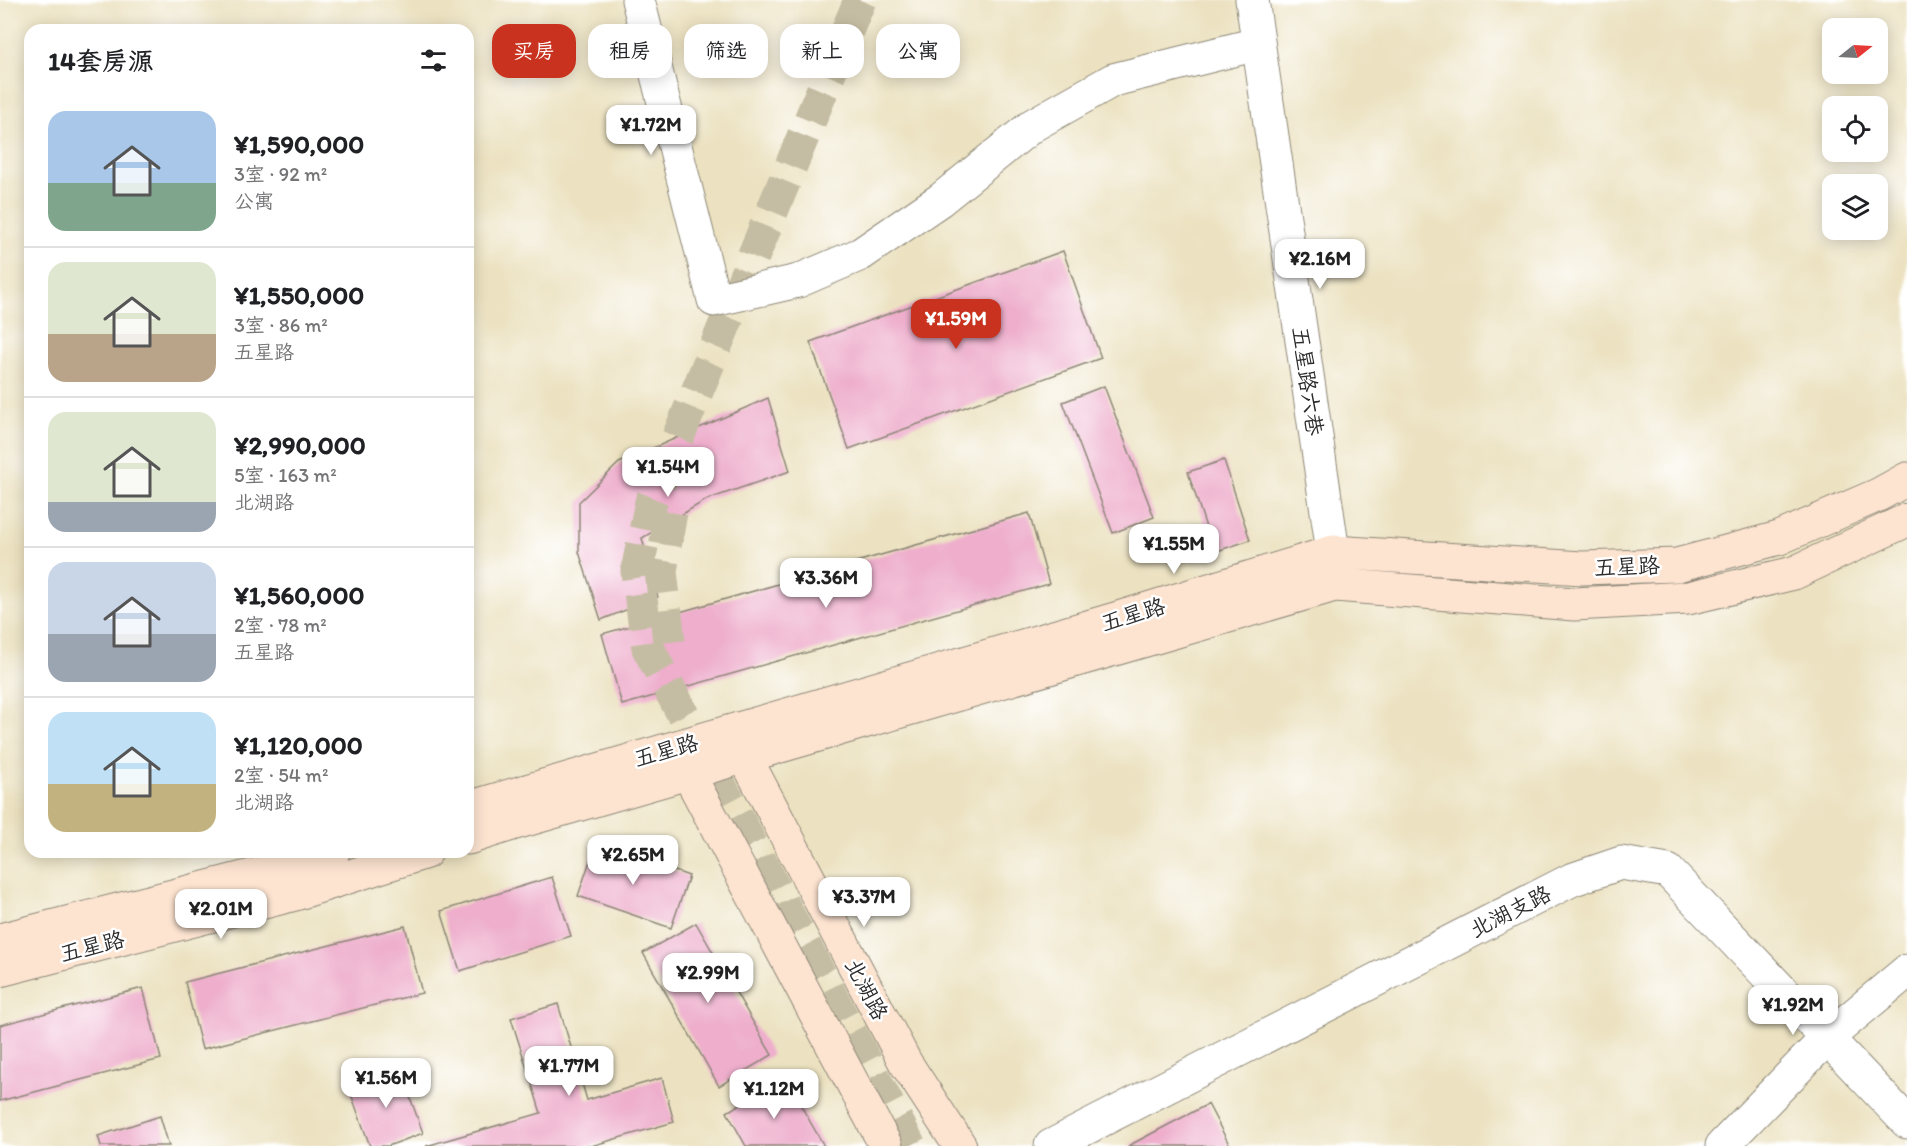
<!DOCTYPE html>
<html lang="zh">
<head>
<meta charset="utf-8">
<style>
	:root { --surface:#fff; --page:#f2f2f2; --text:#202124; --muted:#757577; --line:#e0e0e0; --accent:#c8321e }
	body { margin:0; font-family:Itim,"LXGW WenKai TC",sans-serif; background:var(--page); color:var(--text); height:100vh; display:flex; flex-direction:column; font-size:22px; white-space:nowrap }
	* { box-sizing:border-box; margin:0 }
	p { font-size:20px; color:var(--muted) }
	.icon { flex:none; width:33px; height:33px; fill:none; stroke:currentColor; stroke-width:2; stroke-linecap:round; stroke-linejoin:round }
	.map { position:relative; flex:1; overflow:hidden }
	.side { position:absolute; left:24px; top:24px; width:450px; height:834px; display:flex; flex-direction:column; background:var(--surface); border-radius:18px; box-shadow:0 3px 15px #0003 }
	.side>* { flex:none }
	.guide { position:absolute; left:492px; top:24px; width:570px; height:54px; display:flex; gap:12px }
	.needle { width:39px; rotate:72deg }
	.fabs { position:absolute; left:1822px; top:18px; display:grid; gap:12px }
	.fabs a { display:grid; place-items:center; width:66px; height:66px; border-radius:12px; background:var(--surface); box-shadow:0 3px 15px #0003; font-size:30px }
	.price { position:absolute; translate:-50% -51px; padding:0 14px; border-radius:12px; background:#fff; color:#222; font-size:20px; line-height:39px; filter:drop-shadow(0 2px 3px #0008) }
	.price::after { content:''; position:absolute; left:50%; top:36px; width:18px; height:14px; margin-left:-9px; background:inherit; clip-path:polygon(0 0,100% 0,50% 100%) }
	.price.on { background:var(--accent); color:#fff }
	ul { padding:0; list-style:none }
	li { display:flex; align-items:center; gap:18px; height:150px; padding:0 24px }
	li+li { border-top:2px solid var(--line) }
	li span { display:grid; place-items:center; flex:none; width:168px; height:120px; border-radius:18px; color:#555 }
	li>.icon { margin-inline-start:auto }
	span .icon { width:72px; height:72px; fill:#fffc; stroke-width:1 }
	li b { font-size:26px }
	h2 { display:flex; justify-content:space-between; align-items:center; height:72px; padding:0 24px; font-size:26px }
	.chip { padding:0 21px; border-radius:18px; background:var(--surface); box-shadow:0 3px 15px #0003; font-size:21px; line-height:54px }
	.chip.on { background:var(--accent); color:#fff }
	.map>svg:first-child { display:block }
	.building { fill:#eeaecc }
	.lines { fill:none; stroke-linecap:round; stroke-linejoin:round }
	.secondary-tunnel { stroke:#c5bda3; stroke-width:33; stroke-dasharray:33 16; stroke-linecap:butt }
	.street-casing { stroke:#8c8676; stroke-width:35 }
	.secondary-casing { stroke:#8c8676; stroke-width:35 }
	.street { stroke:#fff; stroke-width:33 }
	.secondary { stroke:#fde4d1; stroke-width:33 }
	.labels { text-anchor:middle; stroke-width:5; stroke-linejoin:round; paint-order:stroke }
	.street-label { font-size:22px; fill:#2b2b2b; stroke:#fff }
</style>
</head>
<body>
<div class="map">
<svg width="1907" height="1146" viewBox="0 0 1907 1146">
	<rect width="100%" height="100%" fill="#fff"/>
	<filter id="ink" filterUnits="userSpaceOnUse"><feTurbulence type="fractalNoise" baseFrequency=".0167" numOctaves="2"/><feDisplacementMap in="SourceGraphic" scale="12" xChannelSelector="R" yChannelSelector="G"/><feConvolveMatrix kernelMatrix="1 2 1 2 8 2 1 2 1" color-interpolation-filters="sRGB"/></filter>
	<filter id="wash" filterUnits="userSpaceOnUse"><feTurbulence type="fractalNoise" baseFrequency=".008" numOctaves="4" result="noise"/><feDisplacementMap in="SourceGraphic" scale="24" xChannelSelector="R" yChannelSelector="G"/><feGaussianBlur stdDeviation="1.35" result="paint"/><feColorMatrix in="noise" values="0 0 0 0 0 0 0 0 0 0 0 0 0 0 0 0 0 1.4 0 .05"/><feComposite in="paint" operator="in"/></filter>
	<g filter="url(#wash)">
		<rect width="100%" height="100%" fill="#ece2c1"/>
		<g id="blocks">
			<path class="building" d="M 1063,251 L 1101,358 L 849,449 L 810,342 Z
				M 1104,386 L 1154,517 L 1113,533 L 1063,402 Z
				M 768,398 L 790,471 L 706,500 L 642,538 L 658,597 L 601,620 L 579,552 L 579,502 L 619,463 Z
				M 1224,460 L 1250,540 L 1214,552 L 1188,472 Z
				M 1029,513 L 1049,584 L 622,705 L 602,634 Z
				M 596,843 L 689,876 L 671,928 L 578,896 Z
				M 552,877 L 571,936 L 460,971 L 441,911 Z
				M 696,923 L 772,1055 L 719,1086 L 643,953 Z
				M 405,926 L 422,993 L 202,1049 L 185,982 Z
				M 143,988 L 161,1059 L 0,1101 L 0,1025 Z
				M 558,1004 L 587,1100 L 662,1078 L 674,1122 L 591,1146 L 426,1146 L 541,1113 L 511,1018 Z
				M 399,1067 L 423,1133 L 388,1146 L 370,1146 L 348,1086 Z
				M 785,1078 L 824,1146 L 746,1146 L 727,1112 Z
				M 1208,1104 L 1230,1146 L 1128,1146 Z
				M 160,1116 L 169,1146 L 101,1146 L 98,1136 Z"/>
		</g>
	</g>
	<g filter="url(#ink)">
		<use href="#blocks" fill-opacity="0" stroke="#8c8676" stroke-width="1.5"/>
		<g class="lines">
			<path class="secondary-tunnel" d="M 860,0 L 651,502 L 637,571 L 648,648 L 910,1146
				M 669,642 L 661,571 L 671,512"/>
			<g class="street-casing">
				<path id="street" d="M 638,0 L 714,300 L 798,281 L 861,254 L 940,200 L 1033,125 L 1113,80 L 1257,44
					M 1252,0 L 1333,552 L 1335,580
					M 1051,1146 L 1571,880 L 1621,863 L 1668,871 L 1907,1122
					M 1722,1146 L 1828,1037 L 1907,971"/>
			</g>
			<g class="secondary-casing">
				<path id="secondary" d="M 735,738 L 905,1062 L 960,1146
					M 678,754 L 886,1146
					M 468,808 L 1115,619 L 1333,552 L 1582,568 L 1677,565 L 1779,538 L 1878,495 L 1907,479
					M 468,838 L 512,824 L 1335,585 L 1574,604 L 1688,598 L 1794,573 L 1907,520
					M 0,940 L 287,867 L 333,852
					M 0,970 L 295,894 L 426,852"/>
			</g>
			<use href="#street" class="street"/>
			<use href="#secondary" class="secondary"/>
		</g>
	</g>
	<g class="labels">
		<g class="street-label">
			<text transform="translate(1308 381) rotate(82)" y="8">五星路六巷</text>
			<text transform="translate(1627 566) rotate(-2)" y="8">五星路</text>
			<text transform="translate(1133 614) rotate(-17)" y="8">五星路</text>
			<text transform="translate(666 750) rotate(-16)" y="8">五星路</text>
			<text transform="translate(1510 911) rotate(-27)" y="8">北湖支路</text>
			<text transform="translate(92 946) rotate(-14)" y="8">五星路</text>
			<text transform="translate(867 989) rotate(62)" y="8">北湖路</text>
		</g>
	</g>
</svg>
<div class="fabs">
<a><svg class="needle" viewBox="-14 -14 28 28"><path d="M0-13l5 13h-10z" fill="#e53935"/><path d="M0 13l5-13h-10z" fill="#757577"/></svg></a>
<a><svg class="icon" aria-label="locate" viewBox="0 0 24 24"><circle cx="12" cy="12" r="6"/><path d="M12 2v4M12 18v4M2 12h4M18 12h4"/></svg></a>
<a><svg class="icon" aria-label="layers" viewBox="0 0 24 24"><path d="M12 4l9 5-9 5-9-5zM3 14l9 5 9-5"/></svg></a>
</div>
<b class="price" style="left:651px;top:156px">¥1.72M</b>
<b class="price" style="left:1320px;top:290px">¥2.16M</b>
<b class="price on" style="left:956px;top:350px">¥1.59M</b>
<b class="price" style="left:668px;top:498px">¥1.54M</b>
<b class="price" style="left:1174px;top:575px">¥1.55M</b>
<b class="price" style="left:826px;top:609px">¥3.36M</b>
<b class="price" style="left:633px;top:886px">¥2.65M</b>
<b class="price" style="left:864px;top:928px">¥3.37M</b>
<b class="price" style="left:221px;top:940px">¥2.01M</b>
<b class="price" style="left:708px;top:1004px">¥2.99M</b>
<b class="price" style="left:1793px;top:1036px">¥1.92M</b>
<b class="price" style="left:569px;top:1097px">¥1.77M</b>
<b class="price" style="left:386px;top:1109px">¥1.56M</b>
<b class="price" style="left:774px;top:1120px">¥1.12M</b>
<div class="guide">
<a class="chip on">买房</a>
<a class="chip">租房</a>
<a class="chip">筛选</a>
<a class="chip">新上</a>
<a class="chip">公寓</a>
</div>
<section class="side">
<h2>14套房源<svg class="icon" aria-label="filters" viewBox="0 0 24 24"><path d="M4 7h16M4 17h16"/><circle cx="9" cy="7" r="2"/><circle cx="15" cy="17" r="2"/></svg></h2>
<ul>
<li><span style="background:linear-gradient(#a9c7e8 60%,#7fa58c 0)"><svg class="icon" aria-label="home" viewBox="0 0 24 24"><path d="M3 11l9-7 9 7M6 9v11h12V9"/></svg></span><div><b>¥1,590,000</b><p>3室 · 92 m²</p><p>公寓</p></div></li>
<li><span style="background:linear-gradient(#dfe7d0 60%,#b9a48a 0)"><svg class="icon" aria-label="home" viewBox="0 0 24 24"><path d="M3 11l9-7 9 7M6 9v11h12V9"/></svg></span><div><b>¥1,550,000</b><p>3室 · 86 m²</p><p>五星路</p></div></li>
<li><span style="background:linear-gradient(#dfe7d0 75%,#9aa5b1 0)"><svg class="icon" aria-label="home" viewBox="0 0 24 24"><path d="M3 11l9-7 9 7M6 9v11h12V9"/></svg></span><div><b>¥2,990,000</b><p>5室 · 163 m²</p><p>北湖路</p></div></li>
<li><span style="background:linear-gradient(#c9d6e8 60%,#9aa5b1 0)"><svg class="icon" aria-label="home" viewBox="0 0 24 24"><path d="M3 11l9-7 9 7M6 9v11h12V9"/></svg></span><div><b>¥1,560,000</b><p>2室 · 78 m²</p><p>五星路</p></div></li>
<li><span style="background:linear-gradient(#bfe0f5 60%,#c2b280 0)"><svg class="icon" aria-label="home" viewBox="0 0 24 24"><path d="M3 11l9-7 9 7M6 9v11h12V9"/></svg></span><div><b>¥1,120,000</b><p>2室 · 54 m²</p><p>北湖路</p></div></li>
</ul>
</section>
</div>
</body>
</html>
